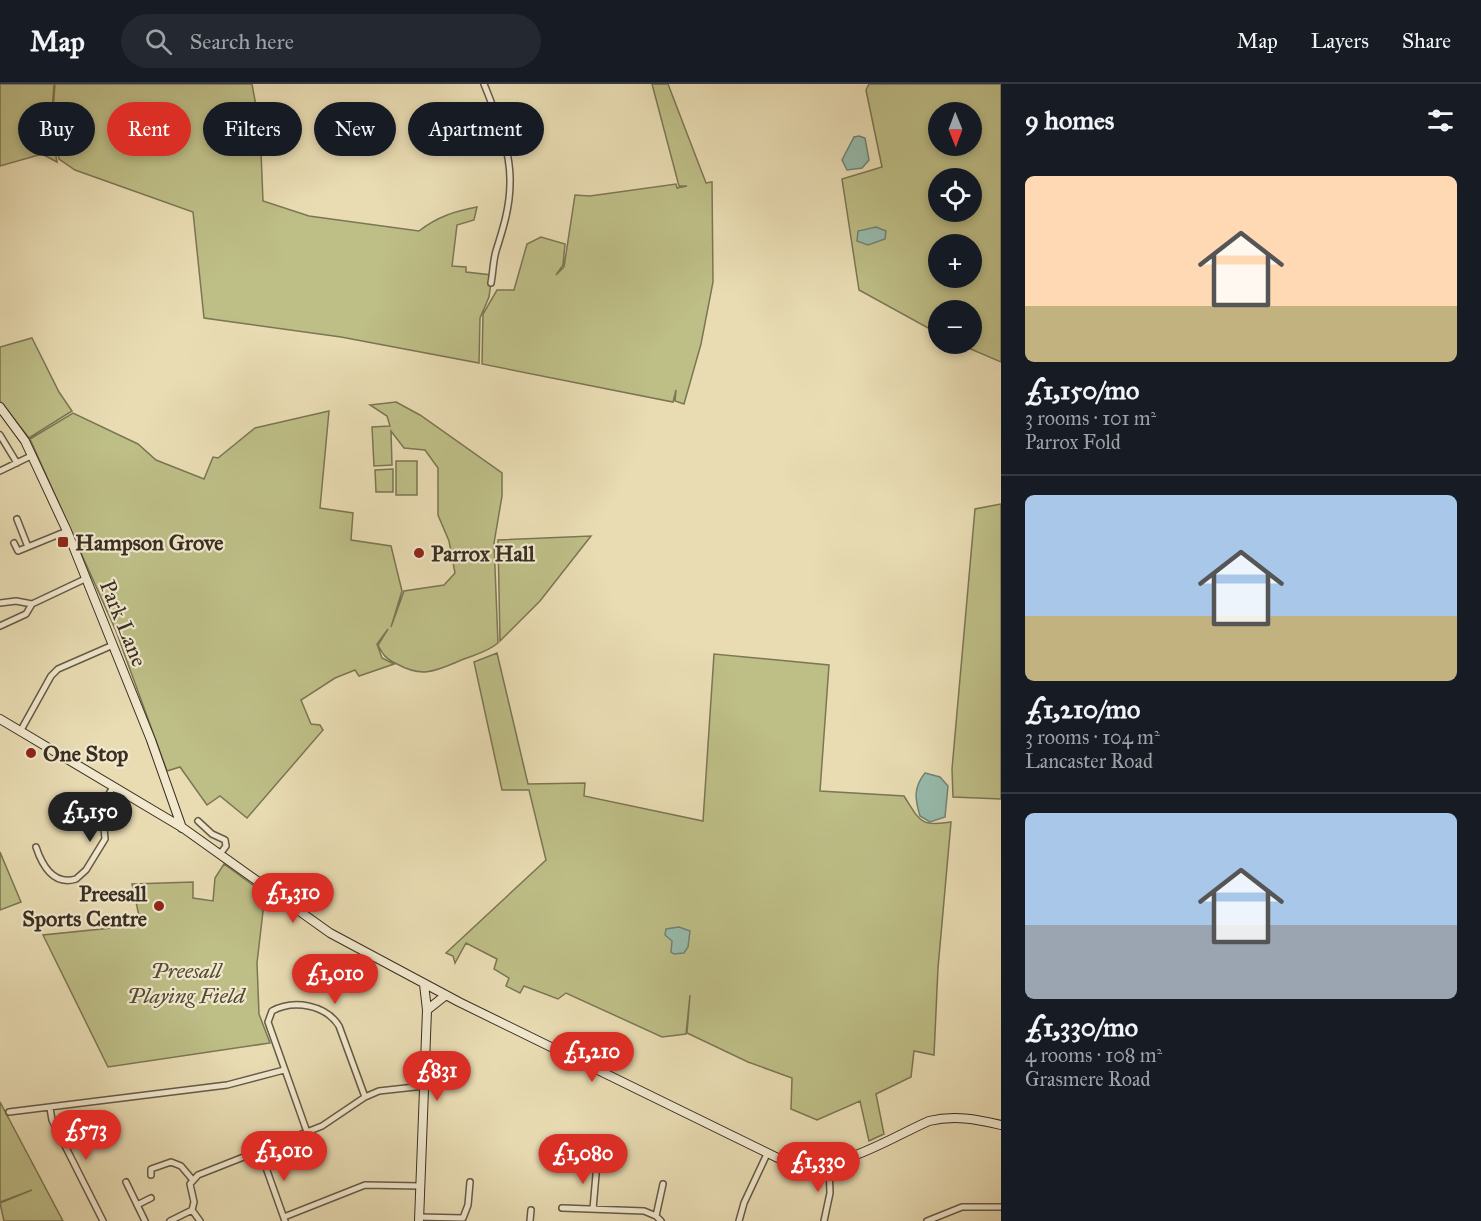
<!DOCTYPE html>
<html lang="en">
<head>
<meta charset="utf-8">
<style>
	:root { --surface:#171b24; --page:#242831; --text:#f1f3f6; --muted:#9ea1a6; --line:#363941; --accent:#d93025 }
	body { margin:0; font-family:"IM FELL Great Primer",serif; background:var(--page); color:var(--text); height:100vh; display:flex; flex-direction:column; font-size:22px; white-space:nowrap }
	* { box-sizing:border-box; margin:0 }
	p { font-size:20px; color:var(--muted) }
	.icon { flex:none; width:33px; height:33px; fill:none; stroke:currentColor; stroke-width:2; stroke-linecap:round; stroke-linejoin:round }
	.map { position:relative; flex:1; overflow:hidden }
	.drawer { display:flex; flex-direction:column; background:var(--surface); width:480px }
	.drawer>* { flex:none }
	.banner { position:absolute; left:18px; top:18px; width:570px; height:54px; display:flex; gap:12px }
	.needle { width:39px; rotate:179deg }
	.controls { position:absolute; left:928px; top:18px; display:grid; gap:12px }
	.controls a { display:grid; place-items:center; width:54px; height:54px; border-radius:50%; background:var(--surface); box-shadow:0 3px 9px #0003; font-size:30px }
	.price { position:absolute; translate:-50% -51px; padding:0 14px; border-radius:21px; background:var(--accent); color:#fff; font-size:20px; line-height:39px; filter:drop-shadow(0 2px 3px #0008) }
	.price::after { content:''; position:absolute; left:50%; top:36px; width:18px; height:14px; margin-left:-9px; background:inherit; clip-path:polygon(0 0,100% 0,50% 100%) }
	.price.current { background:#222; color:#fff }
	ul { padding:0; list-style:none }
	li { display:grid; align-content:center; gap:12px; height:318px; padding:0 24px }
	li+li { border-top:2px solid var(--line) }
	li span { display:grid; place-items:center; height:186px; border-radius:9px; color:#555 }
	li>.icon { margin-inline-start:auto }
	span .icon { width:108px; height:108px; fill:#fffc; stroke-width:1 }
	li b { font-size:26px }
	h2 { display:flex; justify-content:space-between; align-items:center; height:72px; padding:0 24px; font-size:26px }
	.tag { padding:0 21px; border-radius:27px; background:var(--surface); box-shadow:0 3px 9px #0003; font-size:21px; line-height:54px }
	.tag.current { background:var(--accent); color:#fff }
	header { display:flex; align-items:center; gap:36px; box-sizing:border-box; height:84px; padding:0 30px; background:var(--surface); border-bottom:2px solid var(--line) }
	header strong { font-size:28px }
	nav { display:flex; gap:33px; margin-inline-start:auto; font-size:21px }
	.search { width:420px; height:54px; background:var(--page); display:flex; align-items:center; gap:15px; box-sizing:border-box; padding:0 21px; border-radius:33px; color:var(--muted); font-size:22px }
	main { display:flex; flex:1; min-height:0 }
	.map>svg:first-child { display:block }
	.green { fill:#bebe87; stroke:#7b7654; stroke-width:1.5; fill-rule:evenodd }
	.water { fill:#97bcae; stroke:#718376; stroke-width:1.5 }
	.lines { fill:none; stroke-linecap:round; stroke-linejoin:round }
	.street-casing { stroke:#645a46; stroke-width:8 }
	.secondary-casing { stroke:#382e21; stroke-width:10 }
	.street { stroke:#f1e8ce; stroke-width:5 }
	.secondary { stroke:#f1e8ce; stroke-width:8 }
	.poi-dot { fill:#8f2418; stroke:#f1e8ce; stroke-width:2 }
	.labels { text-anchor:middle; stroke-width:4.5; stroke-linejoin:round; paint-order:stroke }
	.poi-label { font-size:22px; font-weight:bold; fill:#382e21; stroke:#f1e8ce; text-anchor:start }
	.street-label { font-size:22px; fill:#382e21; stroke:#f1e8ce }
	.park-label { font-size:22px; font-style:italic; fill:#534b35; stroke:#f1e8ce }
</style>
</head>
<body>
<header>
<strong>Map</strong>
<div class="search"><svg class="icon" aria-label="search" viewBox="0 0 24 24"><circle cx="10" cy="10" r="6"/><path d="M15 15l6 6"/></svg>Search here</div>
<nav><a>Map</a><a>Layers</a><a>Share</a></nav>
</header>
<main>
<div class="map">
<svg width="1001" height="1137" viewBox="0 0 1001 1137">
	<rect width="100%" height="100%" fill="#e9dcb3"/>
	<filter id="stains"><feTurbulence type="fractalNoise" baseFrequency=".00333" numOctaves="4"/><feColorMatrix values="0 0 0 0 .2 0 0 0 0 .09 0 0 0 0 .02 0 0 0 .5 -.17"/></filter>
	<radialGradient id="worn" r=".72"><stop offset=".6" stop-color="#630" stop-opacity="0"/><stop offset="1" stop-color="#630" stop-opacity=".3"/></radialGradient>
	<path class="green" d="M 0,0 L 54,0 L 51,42 L 57,78 L 42,70 L 0,82 Z
		M 55,0 L 252,0 L 260,44 L 263,117 L 309,132 L 419,147 C 437,133 455,127 477,123 L 474,136 L 457,141 L 452,182 L 466,183 L 466,188 L 492,191 L 489,213 L 480,234 L 479,279 L 341,253 L 204,234 L 193,128 L 75,86 L 59,75 L 52,40 Z
		M 652,0 L 668,0 L 706,99 L 712,98 L 713,198 L 701,260 L 684,320 L 675,317 L 676,306 L 673,318 L 482,280 L 483,230 L 497,206 L 514,206 L 527,160 L 541,153 L 565,160 L 563,181 L 556,191 L 564,183 L 575,111 L 590,112 L 676,100 L 677,104 L 687,102 L 679,102 Z
		M 869,0 L 1001,0 L 1001,278 L 959,260 L 972,260 L 972,226 L 939,226 L 939,250 L 859,206 L 842,95 L 882,83 L 866,6 ZM 939,28 L 972,28 L 972,62 L 939,62 ZM 939,94 L 972,94 L 972,128 L 939,128 ZM 939,160 L 972,160 L 972,194 L 939,194 Z
		M 32,254 L 59,308 L 72,327 L 29,354 L 0,317 L 0,263 Z
		M 396,318 L 420,331 L 502,389 L 502,412 L 494,459 L 498,559 C 487,568 477,570 464,575 C 437,586 424,595 397,580 C 386,575 383,571 378,561 L 388,545 L 377,560 L 382,574 L 394,580 L 359,592 L 355,586 L 335,594 L 301,616 L 311,640 L 320,641 L 323,646 L 247,734 L 220,712 L 207,721 L 180,683 L 167,687 L 116,547 L 30,355 L 73,329 L 138,360 L 156,376 L 204,395 L 213,373 L 218,374 L 255,344 L 329,327 L 320,424 L 353,429 L 351,456 L 391,462 L 402,507 L 391,543 L 404,507 L 444,501 L 455,489 L 449,457 L 438,431 L 438,384 L 425,366 L 404,364 L 391,347 L 392,381 L 374,382 L 372,343 L 390,342 L 387,332 L 370,321 Z
		M 396,377 L 417,377 L 417,411 L 396,411 Z
		M 393,385 L 393,408 L 376,408 L 375,386 Z
		M 1001,420 L 1001,715 L 953,713 L 952,685 L 975,425 Z
		M 591,452 L 540,517 L 500,557 L 498,456 Z
		M 497,569 L 528,700 L 585,699 L 584,712 L 703,737 L 714,570 L 829,581 L 820,707 L 904,712 C 920,737 920,743 951,738 L 938,884 L 934,971 L 914,967 L 911,993 L 876,1010 L 884,1050 L 869,1057 L 860,1017 L 817,1036 L 791,1025 L 792,994 L 748,978 L 687,949 L 690,911 L 686,950 L 662,953 L 566,909 L 558,915 L 524,902 L 520,909 L 506,902 L 509,894 L 494,885 L 497,875 L 466,859 L 455,879 L 453,872 L 446,869 L 546,776 L 529,706 L 502,706 L 474,578 Z
		M 0,768 L 21,818 L 0,826 Z
		M 224,780 L 265,810 L 257,879 L 259,930 L 270,959 L 108,983 L 43,851 L 141,841 L 132,800 L 193,798 L 193,814 L 213,817 L 215,794 Z
		M 0,1018 L 63,1137 L 4,1137 L 0,1119 L 32,1106 L 0,1118 Z"/>
	<path class="water" d="M 859,52 L 865,54 L 869,76 L 862,84 L 847,86 L 842,76 L 854,53 Z
		M 876,143 L 886,147 L 885,155 L 868,161 L 857,157 L 858,147 Z
		M 925,689 L 940,693 L 948,702 L 945,733 L 930,738 L 920,732 C 915,715 913,704 925,689 Z
		M 679,843 L 690,847 L 688,863 L 684,869 L 674,870 L 671,868 L 672,857 L 665,851 L 666,845 Z"/>
	<g class="lines">
		<g class="street-casing">
			<path id="street" d="M 484,0 C 496,30 511,66 510,99 C 510,123 503,145 496,167 C 493,177 493,189 491,199
				M 0,351 L 17,379
				M 0,387 L 33,371
				M 17,435 L 28,463
				M 14,459 L 18,467 L 67,447
				M 0,519 L 16,517 L 32,520
				M 0,542 L 26,530 L 32,520 L 87,494
				M 21,646 L 51,592 L 58,585 L 113,561
				M 198,737 L 212,750 L 225,756 L 226,762 L 220,770
				M 36,763 C 42,781 53,802 76,795 L 86,786 L 105,755 L 104,744 L 97,730 L 113,703
				M 50,1024 L 52,1036 L 103,1137
				M 9,1028 L 227,1001 L 284,986
				M 307,1048 L 268,938 L 272,927 C 294,915 326,921 339,942 L 365,1013
				M 260,1067 L 285,1137
				M 151,1091 L 151,1085 L 171,1078 L 181,1082 L 192,1095
				M 126,1098 L 145,1137
				M 137,1121 L 151,1114
				M 562,1124 L 644,1127 L 656,1132
				M 593,1125 L 597,1079
				M 284,1133 L 365,1101 L 420,1102
				M 419,1133 L 463,1134
				M 463,1134 L 468,1121 L 470,1098
				M 170,1137 L 192,1126
				M 200,1137 L 192,1126 L 194,1118 L 190,1100 L 198,1091 L 322,1042 L 365,1013 L 379,1007 L 424,1002
				M 530,1137 L 531,1126
				M 661,1137 L 656,1132 L 663,1100
				M 739,1137 L 744,1119 L 767,1070
				M 824,1137 L 830,1109 L 829,1081
				M 927,1137 L 962,1123 L 1001,1123"/>
		</g>
		<g class="secondary-casing">
			<path id="secondary" d="M 0,323 L 25,357 L 67,447 L 151,656 L 182,744
				M 0,635 L 183,744 L 330,849 L 459,918 L 790,1080 C 838,1089 886,1056 929,1037 C 954,1031 976,1035 1001,1041
				M 427,926 L 446,911
				M 419,1137 L 427,926 L 424,900"/>
		</g>
		<use href="#street" class="street"/>
		<use href="#secondary" class="secondary"/>
	</g>
	<g class="poi-dot">
		<rect x="57" y="452" width="12" height="12" rx="3"/>
		<circle cx="419" cy="469" r="6"/>
		<circle cx="31" cy="669" r="6"/>
		<circle cx="159" cy="822" r="6"/>
	</g>
	<g class="labels">
		<g class="poi-label">
			<text x="75" y="466">Hampson Grove</text>
			<text x="431" y="477">Parrox Hall</text>
			<text x="43" y="677">One Stop</text>
			<text x="147" y="817" text-anchor="end">Preesall<tspan x="147" dy="25">Sports Centre</tspan></text>
		</g>
		<g class="street-label">
			<text transform="translate(124 539) rotate(68)" y="8">Park Lane</text>
		</g>
		<g class="park-label">
			<text x="186" y="894">Preesall<tspan x="186" dy="25">Playing Field</tspan></text>
		</g>
	</g>
	<rect width="100%" height="100%" filter="url(#stains)"/>
	<rect width="100%" height="100%" fill="url(#worn)"/>
</svg>
<div class="controls">
<a><svg class="needle" viewBox="-14 -14 28 28"><path d="M0-13l5 13h-10z" fill="#e53935"/><path d="M0 13l5-13h-10z" fill="#9ea1a6"/></svg></a>
<a><svg class="icon" aria-label="locate" viewBox="0 0 24 24"><circle cx="12" cy="12" r="6"/><path d="M12 2v4M12 18v4M2 12h4M18 12h4"/></svg></a>
<a>+</a>
<a>−</a>
</div>
<b class="price current" style="left:90px;top:759px">£1,150</b>
<b class="price" style="left:293px;top:840px">£1,310</b>
<b class="price" style="left:335px;top:921px">£1,010</b>
<b class="price" style="left:592px;top:999px">£1,210</b>
<b class="price" style="left:437px;top:1018px">£831</b>
<b class="price" style="left:86px;top:1077px">£573</b>
<b class="price" style="left:284px;top:1098px">£1,010</b>
<b class="price" style="left:583px;top:1101px">£1,080</b>
<b class="price" style="left:818px;top:1109px">£1,330</b>
<div class="banner">
<a class="tag">Buy</a>
<a class="tag current">Rent</a>
<a class="tag">Filters</a>
<a class="tag">New</a>
<a class="tag">Apartment</a>
</div>
</div>
<section class="drawer">
<h2>9 homes<svg class="icon" aria-label="filters" viewBox="0 0 24 24"><path d="M4 7h16M4 17h16"/><circle cx="9" cy="7" r="2"/><circle cx="15" cy="17" r="2"/></svg></h2>
<ul>
<li><span style="background:linear-gradient(#ffd9b3 70%,#c2b280 0)"><svg class="icon" aria-label="home" viewBox="0 0 24 24"><path d="M3 11l9-7 9 7M6 9v11h12V9"/></svg></span><div><b>£1,150/mo</b><p>3 rooms · 101 m²</p><p>Parrox Fold</p></div></li>
<li><span style="background:linear-gradient(#a9c7e8 65%,#c2b280 0)"><svg class="icon" aria-label="home" viewBox="0 0 24 24"><path d="M3 11l9-7 9 7M6 9v11h12V9"/></svg></span><div><b>£1,210/mo</b><p>3 rooms · 104 m²</p><p>Lancaster Road</p></div></li>
<li><span style="background:linear-gradient(#a9c7e8 60%,#9aa5b1 0)"><svg class="icon" aria-label="home" viewBox="0 0 24 24"><path d="M3 11l9-7 9 7M6 9v11h12V9"/></svg></span><div><b>£1,330/mo</b><p>4 rooms · 108 m²</p><p>Grasmere Road</p></div></li>
</ul>
</section>
</main>
</body>
</html>
